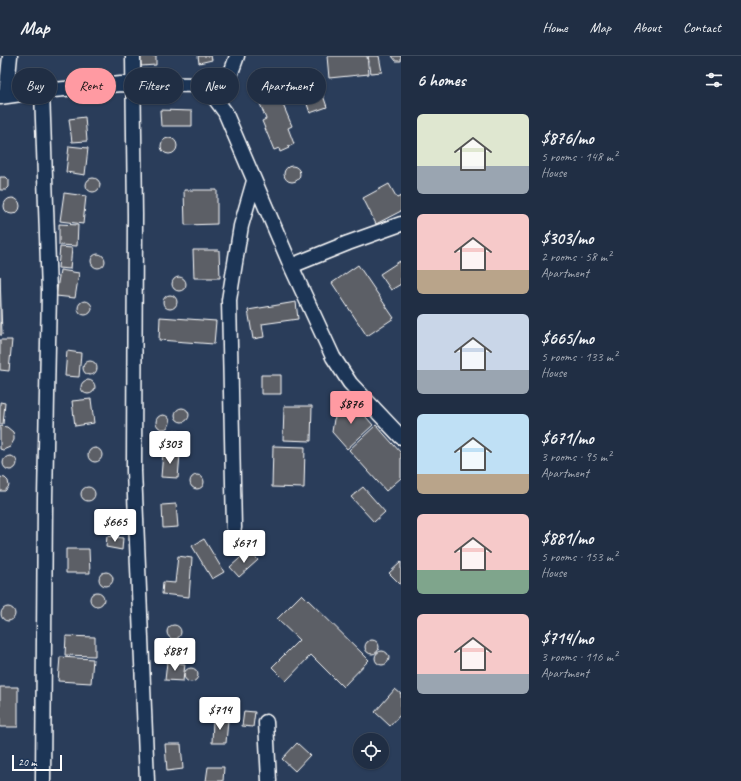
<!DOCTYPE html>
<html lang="en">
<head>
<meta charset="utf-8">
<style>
	:root { --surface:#202e44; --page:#28364b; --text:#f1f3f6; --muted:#a2a8b2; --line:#3d4a5d; --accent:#ff9aa2 }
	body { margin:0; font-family:Caveat,sans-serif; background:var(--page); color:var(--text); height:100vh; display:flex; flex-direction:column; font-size:15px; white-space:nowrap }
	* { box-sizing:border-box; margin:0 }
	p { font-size:13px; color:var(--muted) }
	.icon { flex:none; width:22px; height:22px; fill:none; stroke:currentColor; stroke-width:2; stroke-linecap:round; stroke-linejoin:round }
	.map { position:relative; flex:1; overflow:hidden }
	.drawer { display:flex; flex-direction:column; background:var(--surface); width:340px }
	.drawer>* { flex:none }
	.guide { position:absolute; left:12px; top:12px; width:329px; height:36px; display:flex; gap:8px }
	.tools { position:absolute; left:353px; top:677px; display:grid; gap:8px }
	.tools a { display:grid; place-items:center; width:36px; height:36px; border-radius:50%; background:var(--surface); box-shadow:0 1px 3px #0004,0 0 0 1px var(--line); font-size:20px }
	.scale { position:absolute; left:12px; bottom:10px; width:50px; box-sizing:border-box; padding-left:4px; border:2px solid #fff; border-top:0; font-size:11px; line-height:14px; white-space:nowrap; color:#fff; -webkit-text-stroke:3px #1d3557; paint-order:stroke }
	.price { position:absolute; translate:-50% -34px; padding:0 9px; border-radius:4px; background:#fff; color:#222; font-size:13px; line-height:26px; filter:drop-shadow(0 1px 2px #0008) }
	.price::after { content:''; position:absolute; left:50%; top:24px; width:12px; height:9px; margin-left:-6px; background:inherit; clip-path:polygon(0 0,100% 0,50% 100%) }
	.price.active { background:var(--accent); color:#111 }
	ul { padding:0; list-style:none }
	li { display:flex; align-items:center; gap:12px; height:100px; padding:0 16px }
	li span { display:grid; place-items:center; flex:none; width:112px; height:80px; border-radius:6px; color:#555 }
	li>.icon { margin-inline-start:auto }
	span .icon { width:48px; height:48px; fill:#fffc; stroke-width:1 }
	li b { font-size:17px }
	h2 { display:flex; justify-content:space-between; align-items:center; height:48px; padding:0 16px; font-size:17px }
	.pill { padding:0 14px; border-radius:18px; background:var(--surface); box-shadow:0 1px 3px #0004,0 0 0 1px var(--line); font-size:14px; line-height:36px }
	.pill.active { background:var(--accent); color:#111 }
	header { display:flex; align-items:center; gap:24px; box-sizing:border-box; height:56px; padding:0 20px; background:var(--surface); border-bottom:1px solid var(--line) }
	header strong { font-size:19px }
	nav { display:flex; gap:22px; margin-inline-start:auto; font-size:14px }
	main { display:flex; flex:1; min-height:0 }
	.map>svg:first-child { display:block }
	.building { fill:#5c5f66; stroke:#fff }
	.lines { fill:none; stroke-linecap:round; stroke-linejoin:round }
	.minor-casing { stroke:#fff; stroke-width:17 }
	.minor { stroke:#1d3557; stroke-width:14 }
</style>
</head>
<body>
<header>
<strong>Map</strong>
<nav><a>Home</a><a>Map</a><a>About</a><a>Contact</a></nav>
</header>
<main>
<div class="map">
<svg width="401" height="725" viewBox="0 0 401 725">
	<rect width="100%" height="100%" fill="#2a3d5a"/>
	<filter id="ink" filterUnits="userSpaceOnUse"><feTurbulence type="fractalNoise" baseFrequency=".025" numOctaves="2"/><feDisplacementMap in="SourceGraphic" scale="8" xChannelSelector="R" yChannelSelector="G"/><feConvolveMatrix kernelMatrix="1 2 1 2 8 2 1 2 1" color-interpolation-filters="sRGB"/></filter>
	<g filter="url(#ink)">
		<path class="building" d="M 140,0 L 156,0 L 156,9 L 141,10 Z
			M 198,0 L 211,0 L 212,4 L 199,7 Z
			M 327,0 L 367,0 L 369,18 L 329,22 Z
			M 368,0 L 379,0 L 382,16 L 371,17 Z
			M 392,0 L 401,0 L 401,5 L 396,5 Z
			M 315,16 L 327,51 L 310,57 L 298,21 Z
			M 273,37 L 273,39 L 278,37 L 292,70 L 288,72 L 294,88 L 288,91 L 289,92 L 280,96 L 279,92 L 274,94 L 262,65 L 266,63 L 259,45 L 264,43 L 263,41 Z
			M 160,54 L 192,55 L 192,70 L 161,70 Z
			M 85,61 L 87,85 L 72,86 L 69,63 Z
			M161 90a8 8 0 1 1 16 0a8 8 0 1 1-16 0Z
			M 69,90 L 88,92 L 85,119 L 66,116 Z
			M284 118a8 8 0 1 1 16 0a8 8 0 1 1-16 0Z
			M 0,121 L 6,121 L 9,124 L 9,131 L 6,134 L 0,134 Z
			M86 129a7 7 0 1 1 14 0a7 7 0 1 1-14 0Z
			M 389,128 L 397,142 L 401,140 L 401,155 L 376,168 L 363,142 Z
			M 184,134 L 217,134 L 217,168 L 185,169 Z
			M 64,137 L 86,140 L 83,168 L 60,165 Z
			M4 150a8 8 0 1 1 16 0a8 8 0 1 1-16 0Z
			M 59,168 L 78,169 L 77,190 L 59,189 Z
			M 60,191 L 72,192 L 70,213 L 58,212 Z
			M 193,194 L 219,194 L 220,222 L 194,222 Z
			M91 205a7 7 0 1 1 14 0a7 7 0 1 1-14 0Z
			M 400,205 L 401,228 L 391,234 L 380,218 Z
			M 358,209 L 394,262 L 367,280 L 332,227 Z
			M 60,214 L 79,217 L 75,242 L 56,240 Z
			M 0,220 L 2,279 L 0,279 Z
			M172 228a7 7 0 1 1 14 0a7 7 0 1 1-14 0Z
			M163 246a7 7 0 1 1 14 0a7 7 0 1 1-14 0Z
			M78 252a7 7 0 1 1 14 0a7 7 0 1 1-14 0Z
			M 296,246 L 298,263 L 262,268 L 264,281 L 253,283 L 248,254 Z
			M 160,261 L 216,265 L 214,288 L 159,284 Z
			M 0,284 L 12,284 L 9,315 L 0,314 Z
			M 67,295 L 81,297 L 79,321 L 65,320 Z
			M83 312a7 7 0 1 1 14 0a7 7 0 1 1-14 0Z
			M 261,319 L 281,319 L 281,338 L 261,338 Z
			M81 331a7 7 0 1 1 14 0a7 7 0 1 1-14 0Z
			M 91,343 L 94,367 L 75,370 L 72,345 Z
			M 0,346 L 5,347 L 3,368 L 0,368 Z
			M 353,346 L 373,369 L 347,393 L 332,376 L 334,363 Z
			M 284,350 L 312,350 L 311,385 L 283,384 Z
			M175 359a7 7 0 1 1 14 0a7 7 0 1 1-14 0Z
			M156 366a7 7 0 1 1 14 0a7 7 0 1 1-14 0Z
			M 376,369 L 401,397 L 401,422 L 386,435 L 349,394 Z
			M 0,370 L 7,371 L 13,376 L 14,380 L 14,384 L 10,391 L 3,394 L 0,393 Z
			M168 381a7 7 0 1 1 14 0a7 7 0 1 1-14 0Z
			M 273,390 L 305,391 L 304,432 L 272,431 Z
			M88 399a7 7 0 1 1 14 0a7 7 0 1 1-14 0Z
			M 163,396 L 180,398 L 178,422 L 161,421 Z
			M3 407a7 7 0 1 1 14 0a7 7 0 1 1-14 0Z
			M190 426a7 7 0 1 1 14 0a7 7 0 1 1-14 0Z
			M 0,421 L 5,422 L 8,425 L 9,430 L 5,435 L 0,435 Z
			M81 438a7 7 0 1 1 14 0a7 7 0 1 1-14 0Z
			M 363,431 L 385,456 L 374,466 L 351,441 Z
			M 176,448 L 178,471 L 163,472 L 162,449 Z
			M96 464a7 7 0 1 1 14 0a7 7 0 1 1-14 0Z
			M 107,480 L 123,482 L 122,494 L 106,491 Z
			M 204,483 L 224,516 L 212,523 L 192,490 Z
			M 66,493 L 89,493 L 90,517 L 66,517 Z
			M 249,494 L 258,504 L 239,521 L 230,511 Z
			M 178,500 L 192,502 L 189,541 L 162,538 L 163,526 L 175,527 Z
			M 401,506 L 401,529 L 389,517 Z
			M99 523a7 7 0 1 1 14 0a7 7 0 1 1-14 0Z
			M90 543a7 7 0 1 1 14 0a7 7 0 1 1-14 0Z
			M 302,538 L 369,604 L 343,631 L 311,599 L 286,625 L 272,611 L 299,584 L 277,563 Z
			M1 558a7 7 0 1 1 14 0a7 7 0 1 1-14 0Z
			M167 576a7 7 0 1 1 14 0a7 7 0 1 1-14 0Z
			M 66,580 L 95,581 L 95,600 L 65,599 Z
			M365 591a7 7 0 1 1 14 0a7 7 0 1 1-14 0Z
			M375 602a7 7 0 1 1 14 0a7 7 0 1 1-14 0Z
			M 60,601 L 93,603 L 91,627 L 58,625 Z
			M 167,606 L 185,608 L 183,625 L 165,624 Z
			M184 619a7 7 0 1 1 14 0a7 7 0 1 1-14 0Z
			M 0,631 L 18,631 L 18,671 L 0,671 Z
			M 395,633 L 401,638 L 401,658 L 390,670 L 375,656 Z
			M 244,655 L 255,656 L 253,671 L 242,670 Z
			M 213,664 L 228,664 L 226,687 L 212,687 Z
			M 297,687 L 310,699 L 295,715 L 282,703 Z
			M 165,688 L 181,688 L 183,713 L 167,715 Z
			M 208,711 L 224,711 L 223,725 L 206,725 Z"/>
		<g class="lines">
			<g class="minor-casing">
				<path id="minor" d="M 133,0 L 135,159 L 134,415 L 147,725
					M 205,29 L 225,56 L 291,210 L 333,301 L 350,327 L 401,381
					M 42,35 L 49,236 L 45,443 L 43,725
					M 6,40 L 10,0
					M 0,41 L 42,35 L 121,28 L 205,29 L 227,28 L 237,0
					M 291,210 L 348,187 L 401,168
					M 234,472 L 229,244 L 241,170 L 254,125
					M 266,666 L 269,725"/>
			</g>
			<use href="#minor" class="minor"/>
		</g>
	</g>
</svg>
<div class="tools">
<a><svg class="icon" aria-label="locate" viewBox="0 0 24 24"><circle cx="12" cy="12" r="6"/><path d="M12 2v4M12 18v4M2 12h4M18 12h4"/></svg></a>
</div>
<div class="scale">20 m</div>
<b class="price active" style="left:351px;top:369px">$876</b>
<b class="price" style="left:170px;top:409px">$303</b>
<b class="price" style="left:115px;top:487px">$665</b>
<b class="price" style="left:244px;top:508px">$671</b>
<b class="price" style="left:175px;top:616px">$881</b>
<b class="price" style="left:220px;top:675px">$714</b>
<div class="guide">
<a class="pill">Buy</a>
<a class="pill active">Rent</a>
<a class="pill">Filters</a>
<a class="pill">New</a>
<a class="pill">Apartment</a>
</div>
</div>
<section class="drawer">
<h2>6 homes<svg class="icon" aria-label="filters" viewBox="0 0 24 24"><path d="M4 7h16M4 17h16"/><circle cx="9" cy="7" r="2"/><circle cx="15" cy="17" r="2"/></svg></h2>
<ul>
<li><span style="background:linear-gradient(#dfe7d0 65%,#9aa5b1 0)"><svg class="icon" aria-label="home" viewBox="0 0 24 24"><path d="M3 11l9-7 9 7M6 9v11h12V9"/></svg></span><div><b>$876/mo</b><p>5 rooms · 148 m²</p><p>House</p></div></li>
<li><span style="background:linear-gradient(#f6c9c9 70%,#b9a48a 0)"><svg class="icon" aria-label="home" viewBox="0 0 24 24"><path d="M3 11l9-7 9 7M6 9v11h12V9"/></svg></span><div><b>$303/mo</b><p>2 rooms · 58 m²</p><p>Apartment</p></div></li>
<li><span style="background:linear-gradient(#c9d6e8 70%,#9aa5b1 0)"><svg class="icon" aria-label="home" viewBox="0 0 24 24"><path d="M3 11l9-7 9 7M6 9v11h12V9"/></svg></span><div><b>$665/mo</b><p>5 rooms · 133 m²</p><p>House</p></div></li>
<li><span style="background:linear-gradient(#bfe0f5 75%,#b9a48a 0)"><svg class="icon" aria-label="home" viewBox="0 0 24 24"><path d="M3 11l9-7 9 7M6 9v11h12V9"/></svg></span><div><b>$671/mo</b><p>3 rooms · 95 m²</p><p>Apartment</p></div></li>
<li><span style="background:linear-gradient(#f6c9c9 70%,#7fa58c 0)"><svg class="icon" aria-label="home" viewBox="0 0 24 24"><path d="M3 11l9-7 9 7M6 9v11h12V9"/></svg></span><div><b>$881/mo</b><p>5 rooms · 153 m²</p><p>House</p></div></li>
<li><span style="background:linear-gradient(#f6c9c9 75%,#9aa5b1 0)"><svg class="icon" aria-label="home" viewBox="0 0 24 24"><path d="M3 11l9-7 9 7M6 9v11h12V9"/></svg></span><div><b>$714/mo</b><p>3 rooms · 116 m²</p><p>Apartment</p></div></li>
</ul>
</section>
</main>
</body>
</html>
